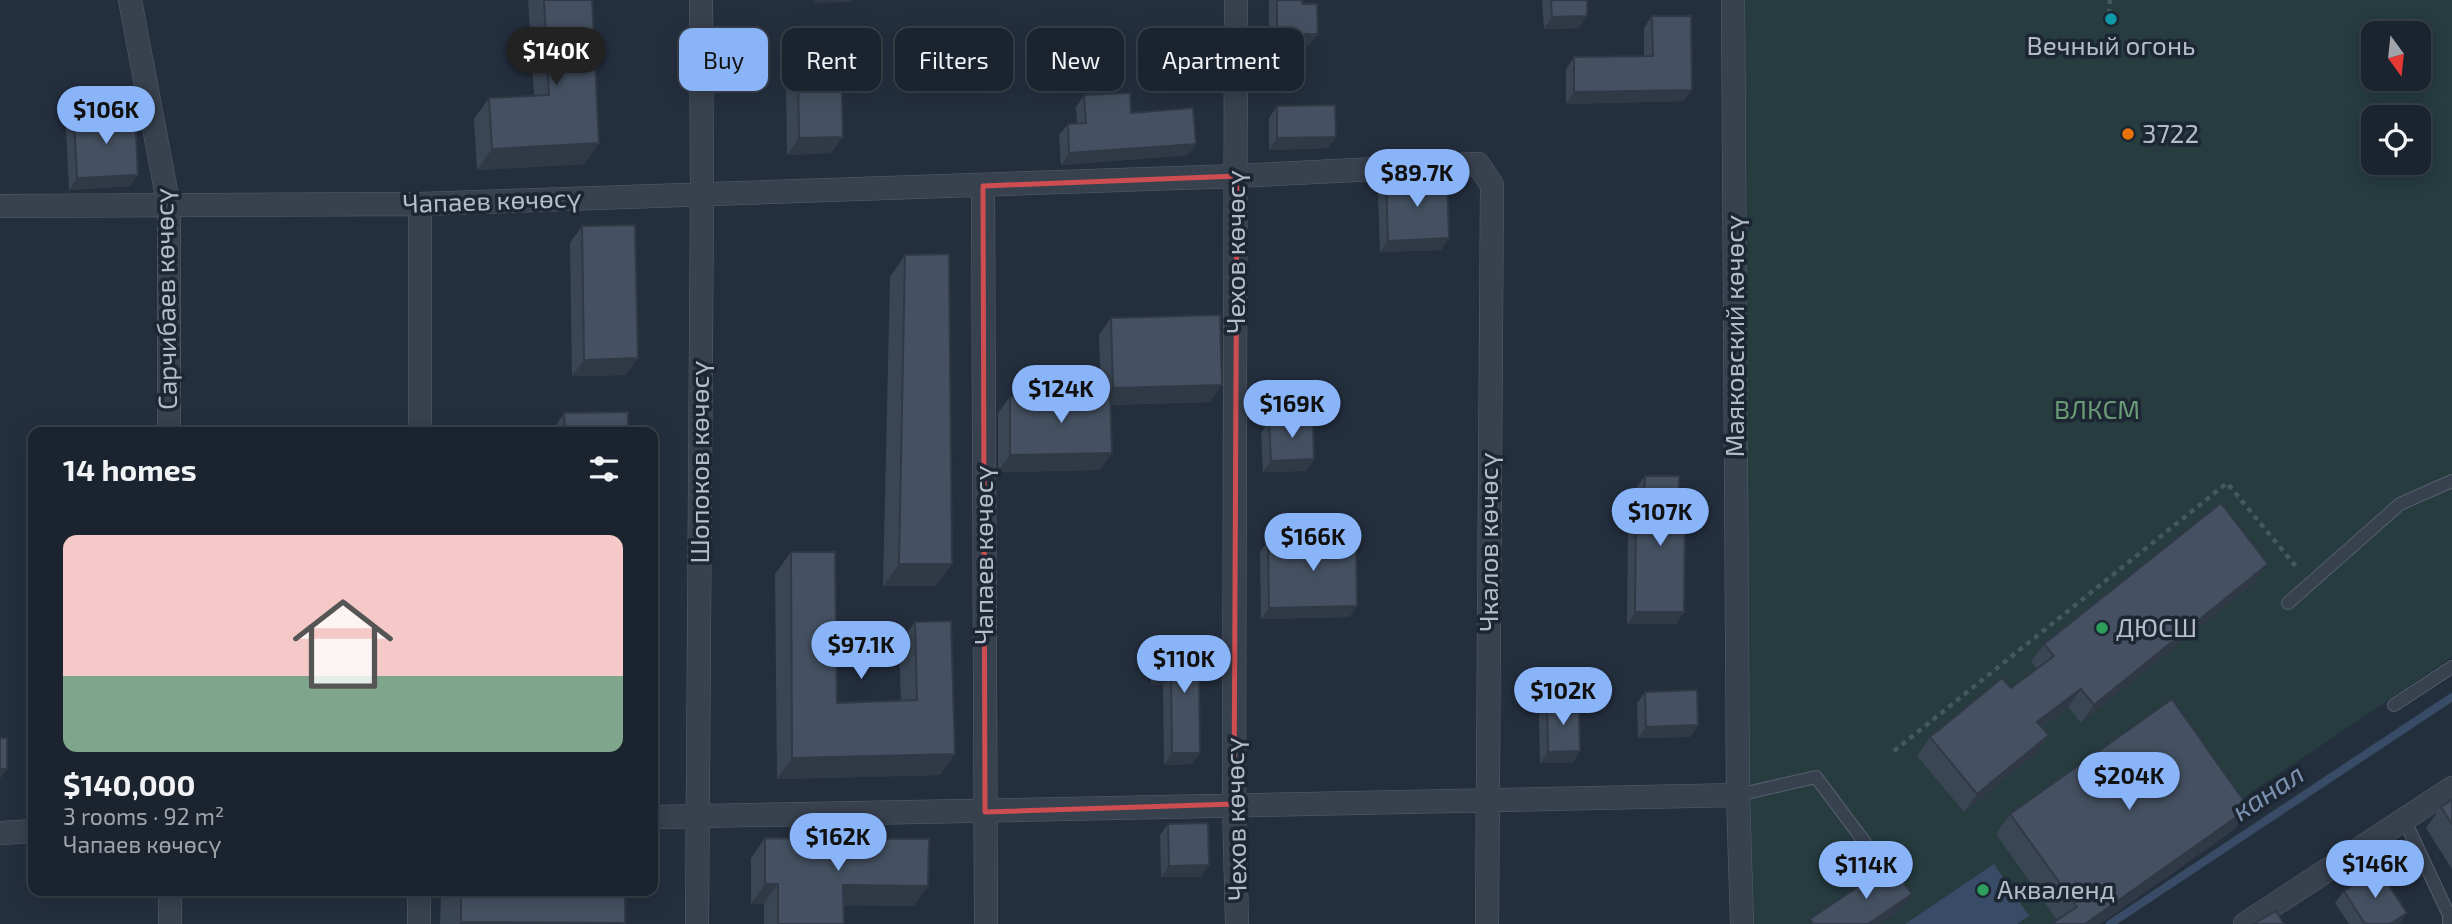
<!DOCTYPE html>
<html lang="en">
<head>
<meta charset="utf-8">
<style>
	:root { --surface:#1b232e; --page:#242b36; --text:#f1f3f6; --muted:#a0a4aa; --line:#39404a; --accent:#8ab4f8 }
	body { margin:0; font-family:"Exo 2",sans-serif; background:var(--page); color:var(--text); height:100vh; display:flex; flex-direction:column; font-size:26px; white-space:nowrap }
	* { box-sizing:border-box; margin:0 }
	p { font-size:23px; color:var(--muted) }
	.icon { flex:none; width:38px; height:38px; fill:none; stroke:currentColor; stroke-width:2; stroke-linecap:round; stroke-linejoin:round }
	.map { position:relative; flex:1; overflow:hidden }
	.panel { position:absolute; left:28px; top:427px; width:630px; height:469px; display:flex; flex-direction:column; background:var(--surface); border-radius:14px; box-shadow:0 4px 18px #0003,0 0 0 2px var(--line) }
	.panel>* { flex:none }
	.guide { position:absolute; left:679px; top:28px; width:665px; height:63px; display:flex; gap:14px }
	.needle { width:46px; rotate:165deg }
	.controls { position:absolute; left:2361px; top:21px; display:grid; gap:14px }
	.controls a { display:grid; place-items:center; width:70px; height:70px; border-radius:14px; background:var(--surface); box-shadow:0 4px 18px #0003,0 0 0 2px var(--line); font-size:35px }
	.price { position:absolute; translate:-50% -60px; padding:0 16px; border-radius:24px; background:var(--accent); color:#111; font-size:23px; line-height:46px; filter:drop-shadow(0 2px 4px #0008) }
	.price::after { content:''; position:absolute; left:50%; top:42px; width:21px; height:16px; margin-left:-10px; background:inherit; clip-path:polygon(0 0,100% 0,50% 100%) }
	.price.on { background:#222; color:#fff }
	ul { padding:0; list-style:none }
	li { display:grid; align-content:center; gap:14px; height:371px; padding:0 35px }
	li+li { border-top:2px solid var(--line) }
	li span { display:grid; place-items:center; height:217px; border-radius:14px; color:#555 }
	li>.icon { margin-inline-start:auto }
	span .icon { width:126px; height:126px; fill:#fffc; stroke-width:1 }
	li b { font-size:30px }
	h2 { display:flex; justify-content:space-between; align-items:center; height:84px; padding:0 35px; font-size:30px }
	.tag { padding:0 24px; border-radius:14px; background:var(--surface); box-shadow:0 4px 18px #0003,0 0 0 2px var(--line); font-size:24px; line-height:63px }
	.tag.on { background:var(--accent); color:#111 }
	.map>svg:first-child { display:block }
	.green { fill:#263c3f; fill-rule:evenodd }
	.water { fill:#394c67 }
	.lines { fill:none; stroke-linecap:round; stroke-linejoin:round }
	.stream { stroke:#394c67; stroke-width:8 }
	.service-casing { stroke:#565f6c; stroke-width:14 }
	.minor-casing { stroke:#565f6c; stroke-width:24 }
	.path { stroke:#44595c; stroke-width:4.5; stroke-dasharray:5 5; stroke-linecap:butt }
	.service { stroke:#38414e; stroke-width:12 }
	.minor { stroke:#38414e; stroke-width:23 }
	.wall { fill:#3b4654 }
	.shaded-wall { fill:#303945 }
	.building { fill:#455162; stroke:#303945; stroke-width:2 }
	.marked { fill:none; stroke:#ce4d50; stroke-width:5; stroke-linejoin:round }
	.culture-dot { fill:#0f9aa8; stroke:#1d2633; stroke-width:2.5 }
	.food-dot { fill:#e8710a; stroke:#1d2633; stroke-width:2.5 }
	.leisure-dot { fill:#2e9e5b; stroke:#1d2633; stroke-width:2.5 }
	.labels { text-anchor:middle; stroke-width:7; stroke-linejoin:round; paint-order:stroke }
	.poi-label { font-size:26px; fill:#b4bcc9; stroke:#1d2633; text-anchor:start }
	.street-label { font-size:26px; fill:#b4bcc9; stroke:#1d2633 }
	.park-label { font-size:26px; fill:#6b9a76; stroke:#1d2633 }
	.water-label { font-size:28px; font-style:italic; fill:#7c92b1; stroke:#1d2633 }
</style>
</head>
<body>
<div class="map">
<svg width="2452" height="924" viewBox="0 0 2452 924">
	<rect width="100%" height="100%" fill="#242f3e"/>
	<path class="green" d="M 1745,0 L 2452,0 L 2452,657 L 2057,924 L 1750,924 L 1741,699 ZM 2373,33 L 2418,33 L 2418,79 L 2373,79 ZM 2373,117 L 2418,117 L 2418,163 L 2373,163 Z"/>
	<path class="water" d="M 1994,864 L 2029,916 L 2017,924 L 1905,924 Z"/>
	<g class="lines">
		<path class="stream" d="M 2110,924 L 2452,697"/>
		<g class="service-casing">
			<path id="service" d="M 2288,603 L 2400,504 L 2452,481
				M 2394,705 L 2452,667
				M 1738,795 L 1816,777 L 1875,856
				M 2404,819 L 2449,915 L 2449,924"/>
		</g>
		<g class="minor-casing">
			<path id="minor" d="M 130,0 L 169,207 L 169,432
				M 1236,0 L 1234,804 L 1237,924
				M 1733,0 L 1738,795 L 1742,924
				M 983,186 L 986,924
				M 0,206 L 420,204 L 1237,176 L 1478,164 L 1492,185 L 1487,924
				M 420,432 L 420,204
				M 653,817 C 1015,813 1376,800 1738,795
				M 0,833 L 33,831
				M 170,891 L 170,924
				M 419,924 L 419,891
				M 697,924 L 702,193 L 701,0
				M 2245,924 L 2452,788"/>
		</g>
		<path class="path" d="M 2109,14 L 2110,0
			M 1894,751 L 2227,483 L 2298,569"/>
		<use href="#service" class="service"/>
		<use href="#minor" class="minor"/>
	</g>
	<path class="wall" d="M 528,0 L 592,0 L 585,164 L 477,170 L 474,119 L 489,98 L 534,96 Z
		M 1269,0 L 1302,0 L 1302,4 L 1318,34 L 1309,45 L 1269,46 Z
		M 1542,0 L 1587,0 L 1587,16 L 1579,28 L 1544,29 Z
		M 1652,16 L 1684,101 L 1566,104 L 1566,69 L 1574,57 L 1644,56 L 1644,28 Z
		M 798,63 L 831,153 L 787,155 L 786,80 Z
		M 1084,95 L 1131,113 L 1188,155 L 1061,165 L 1059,135 L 1068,124 L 1077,123 L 1076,107 Z
		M 1277,106 L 1336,137 L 1328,148 L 1269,150 L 1269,118 Z
		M 74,118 L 130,186 L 69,190 L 66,129 Z
		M 1386,180 L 1441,250 L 1380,252 L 1378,192 Z
		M 582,226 L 626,375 L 572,376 L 570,243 Z
		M 905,255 L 952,564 L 936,586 L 883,586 L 890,277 Z
		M 1111,318 L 1210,402 L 1111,405 L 1100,470 L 998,472 L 998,413 L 1010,397 L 1101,394 L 1099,335 Z
		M 564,413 L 628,432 L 553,432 L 553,430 Z
		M 1269,421 L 1314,459 L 1306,471 L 1263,472 L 1261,433 Z
		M 1645,476 L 1679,515 L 1684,612 L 1676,624 L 1627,624 L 1628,526 L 1636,514 L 1637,487 Z
		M 1268,540 L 1357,606 L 1349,617 L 1261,619 L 1260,552 Z
		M 791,552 L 837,703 L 901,701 L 899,644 L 915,622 L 955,754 L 940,775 L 777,779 L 775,574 Z
		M 2255,582 L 2081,723 L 2068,707 L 2042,727 L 2049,735 L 2036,753 L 1964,812 L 1917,756 L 1930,737 L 2011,688 L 2037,669 L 2031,662 L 2044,644 Z
		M 1159,645 L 1199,677 L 1200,753 L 1192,764 L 1164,765 L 1163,685 L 1151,685 L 1151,657 Z
		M 1645,692 L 1698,725 L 1690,737 L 1638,738 L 1637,703 Z
		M 1547,703 L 1580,751 L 1572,763 L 1540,763 L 1539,715 Z
		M 2452,800 L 2452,869 L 2426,828 L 2441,807 Z
		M 2249,808 L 2235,829 L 2100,924 L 2051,924 L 2057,920 L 1996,834 L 2010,814 Z
		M 1168,824 L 1201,877 L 1161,877 L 1160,835 Z
		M 765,838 L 914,906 L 844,905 L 844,924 L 764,924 L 764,904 L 751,904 L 751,858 Z
		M 441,891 L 625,891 L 625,923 L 440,924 Z
		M 2344,891 L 2407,913 L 2399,924 L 2349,924 L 2335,903 Z"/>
	<path class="shaded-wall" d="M 814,0 L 853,0 L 852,2 L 812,3 Z
		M 1587,16 L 1579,28 L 1544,29 L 1552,17 Z
		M 1277,34 L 1318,34 L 1309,45 L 1269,46 Z
		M 1692,90 L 1684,101 L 1566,104 L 1574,92 Z
		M 843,137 L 831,153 L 787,155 L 799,138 Z
		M 1336,137 L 1328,148 L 1269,150 L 1277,138 Z
		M 599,143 L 585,164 L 477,170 L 492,149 Z
		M 1196,144 L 1188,155 L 1061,165 L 1069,153 Z
		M 138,175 L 130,186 L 69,190 L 77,178 Z
		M 1449,238 L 1441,250 L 1380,252 L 1388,241 Z
		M 638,358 L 626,375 L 572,376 L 584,360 Z
		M 1222,385 L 1210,402 L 1101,405 L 1113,388 Z
		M 1112,453 L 1100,470 L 998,472 L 1010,455 Z
		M 1314,459 L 1306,471 L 1263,472 L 1271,461 Z
		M 899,564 L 952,564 L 936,586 L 883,586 Z
		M 2268,564 L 2255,582 L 2081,723 L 2094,705 Z
		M 1357,606 L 1349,617 L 1261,619 L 1269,608 Z
		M 1635,612 L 1684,612 L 1676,624 L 1627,624 Z
		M 1159,674 L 1171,674 L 1163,685 L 1151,685 Z
		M 2081,689 L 2068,707 L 2024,740 L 2037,722 Z
		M 1698,725 L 1690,737 L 1638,738 L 1646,727 Z
		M 2049,735 L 2036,753 L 1964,812 L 1977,794 Z
		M 1580,751 L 1572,763 L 1540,763 L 1548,752 Z
		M 1172,753 L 1200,753 L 1192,764 L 1164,765 Z
		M 955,754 L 940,775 L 777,779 L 792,758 Z
		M 0,769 L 7,769 L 0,779 Z
		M 2249,808 L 2235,829 L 2100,924 L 2085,924 Z
		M 1209,865 L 1201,877 L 1161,877 L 1169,866 Z
		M 765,884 L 778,884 L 764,904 L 751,904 Z
		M 843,885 L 928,886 L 914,906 L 829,905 Z
		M 1912,894 L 1900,911 L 1881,924 L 1868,924 Z
		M 2407,913 L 2399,924 L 2390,924 Z
		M 461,922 L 625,923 L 459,924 Z"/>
	<path class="building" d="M 544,0 L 592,0 L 599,143 L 492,149 L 489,98 L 549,95 Z
		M 1277,0 L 1302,0 L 1302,4 L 1317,4 L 1318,34 L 1277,34 Z
		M 1551,0 L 1587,0 L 1587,16 L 1552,17 Z
		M 1652,16 L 1691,16 L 1692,90 L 1574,92 L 1574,57 L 1653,56 Z
		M 841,62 L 843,137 L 799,138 L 798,63 Z
		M 1130,93 L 1131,113 L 1193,108 L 1196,144 L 1069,153 L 1068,124 L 1086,123 L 1084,95 Z
		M 1335,105 L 1336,137 L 1277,138 L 1277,106 Z
		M 135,114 L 138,175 L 77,178 L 74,118 Z
		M 1447,178 L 1449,238 L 1388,241 L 1386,180 Z
		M 635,225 L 638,358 L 584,360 L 582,226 Z
		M 949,254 L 952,564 L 899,564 L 905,255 Z
		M 1220,315 L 1222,385 L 1113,388 L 1111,318 Z
		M 1110,394 L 1112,453 L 1010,455 L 1010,397 Z
		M 628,412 L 628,432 L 565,432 L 564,413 Z
		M 1313,419 L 1314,459 L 1271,461 L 1269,421 Z
		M 1645,476 L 1679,476 L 1679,515 L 1685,515 L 1684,612 L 1635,612 L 1636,514 L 1644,514 Z
		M 2221,503 L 2268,564 L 2094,705 L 2081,689 L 2037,722 L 2049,735 L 1977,794 L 1930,737 L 2002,678 L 2011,688 L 2054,656 L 2044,644 Z
		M 1356,538 L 1357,606 L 1269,608 L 1268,540 Z
		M 791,552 L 835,552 L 837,703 L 917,700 L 915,622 L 951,621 L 955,754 L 792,758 Z
		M 1159,645 L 1201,646 L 1201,674 L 1199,674 L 1200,753 L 1172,753 L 1171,674 L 1159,674 Z
		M 1697,690 L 1698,725 L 1646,727 L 1645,692 Z
		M 2172,699 L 2249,808 L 2085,924 L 2051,924 L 2077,907 L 2010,814 Z
		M 1547,703 L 1579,703 L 1580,751 L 1548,752 Z
		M 0,738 L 7,738 L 7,769 L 0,769 Z
		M 2452,800 L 2452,824 L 2441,807 Z
		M 1208,823 L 1209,865 L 1169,866 L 1168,824 Z
		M 765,838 L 929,839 L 928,886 L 843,885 L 844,924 L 778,924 L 778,884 L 765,884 Z
		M 1890,865 L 1912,894 L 1868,924 L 1813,924 L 1810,919 Z
		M 2378,869 L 2407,913 L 2390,924 L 2365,924 L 2344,891 Z
		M 461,891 L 625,891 L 625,923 L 461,922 Z
		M 2276,911 L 2284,924 L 2253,924 Z"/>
	<path class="marked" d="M 1237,176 L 1234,804 L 985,812 L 983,186 Z"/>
	<circle class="culture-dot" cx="2111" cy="19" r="7"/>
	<circle class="food-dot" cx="2128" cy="134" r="7"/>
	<g class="leisure-dot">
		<circle cx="2102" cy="628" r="7"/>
		<circle cx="1983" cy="890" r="7"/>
	</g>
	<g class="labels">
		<g class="poi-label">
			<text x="2111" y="55" text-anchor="middle">Вечный огонь</text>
			<text x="2142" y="143">3722</text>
			<text x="2116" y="637">ДЮСШ</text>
			<text x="1997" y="899">Акваленд</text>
		</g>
		<g class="street-label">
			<text transform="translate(492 201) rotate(-2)" y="9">Чапаев көчөсү</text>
			<text transform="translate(1236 252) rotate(-90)" y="9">Чехов көчөсү</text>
			<text transform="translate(166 299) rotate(-91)" y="9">Сарчибаев көчөсү</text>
			<text transform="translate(1735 336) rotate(-90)" y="9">Маяковский көчөсү</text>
			<text transform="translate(700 462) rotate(-90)" y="9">Шопоков көчөсү</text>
			<text transform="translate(1489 542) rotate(-90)" y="9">Чкалов көчөсү</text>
			<text transform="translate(984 555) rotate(-90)" y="9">Чапаев көчөсү</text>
			<text transform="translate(1236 819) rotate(-91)" y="9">Чехов көчөсү</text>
		</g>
		<g class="park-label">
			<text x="2097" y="419">ВЛКСМ</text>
		</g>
		<g class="water-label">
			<text transform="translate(2268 792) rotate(-33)" y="10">канал</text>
		</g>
	</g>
</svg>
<div class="controls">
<a><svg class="needle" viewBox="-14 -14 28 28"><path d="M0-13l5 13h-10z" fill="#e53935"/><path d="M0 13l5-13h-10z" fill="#a0a4aa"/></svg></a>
<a><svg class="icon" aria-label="locate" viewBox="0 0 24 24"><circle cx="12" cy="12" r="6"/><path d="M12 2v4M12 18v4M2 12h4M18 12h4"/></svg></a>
</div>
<b class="price on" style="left:556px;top:87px">$140K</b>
<b class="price" style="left:106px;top:146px">$106K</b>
<b class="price" style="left:1417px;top:209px">$89.7K</b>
<b class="price" style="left:1061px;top:425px">$124K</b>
<b class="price" style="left:1292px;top:440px">$169K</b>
<b class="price" style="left:1660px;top:548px">$107K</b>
<b class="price" style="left:1313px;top:573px">$166K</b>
<b class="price" style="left:861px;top:681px">$97.1K</b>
<b class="price" style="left:1184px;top:695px">$110K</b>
<b class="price" style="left:1563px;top:727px">$102K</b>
<b class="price" style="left:2129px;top:812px">$204K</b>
<b class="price" style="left:838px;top:873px">$162K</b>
<b class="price" style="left:2375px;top:900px">$146K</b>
<b class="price" style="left:1866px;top:901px">$114K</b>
<div class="guide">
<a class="tag on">Buy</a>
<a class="tag">Rent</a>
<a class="tag">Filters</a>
<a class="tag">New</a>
<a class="tag">Apartment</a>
</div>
<section class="panel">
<h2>14 homes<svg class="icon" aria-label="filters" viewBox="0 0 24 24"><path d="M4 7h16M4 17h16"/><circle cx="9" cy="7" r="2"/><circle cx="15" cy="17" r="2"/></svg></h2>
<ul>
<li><span style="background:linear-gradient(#f6c9c9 65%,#7fa58c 0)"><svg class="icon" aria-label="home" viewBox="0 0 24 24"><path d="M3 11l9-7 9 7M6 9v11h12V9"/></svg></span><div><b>$140,000</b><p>3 rooms · 92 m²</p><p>Чапаев көчөсү</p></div></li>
</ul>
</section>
</div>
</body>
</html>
